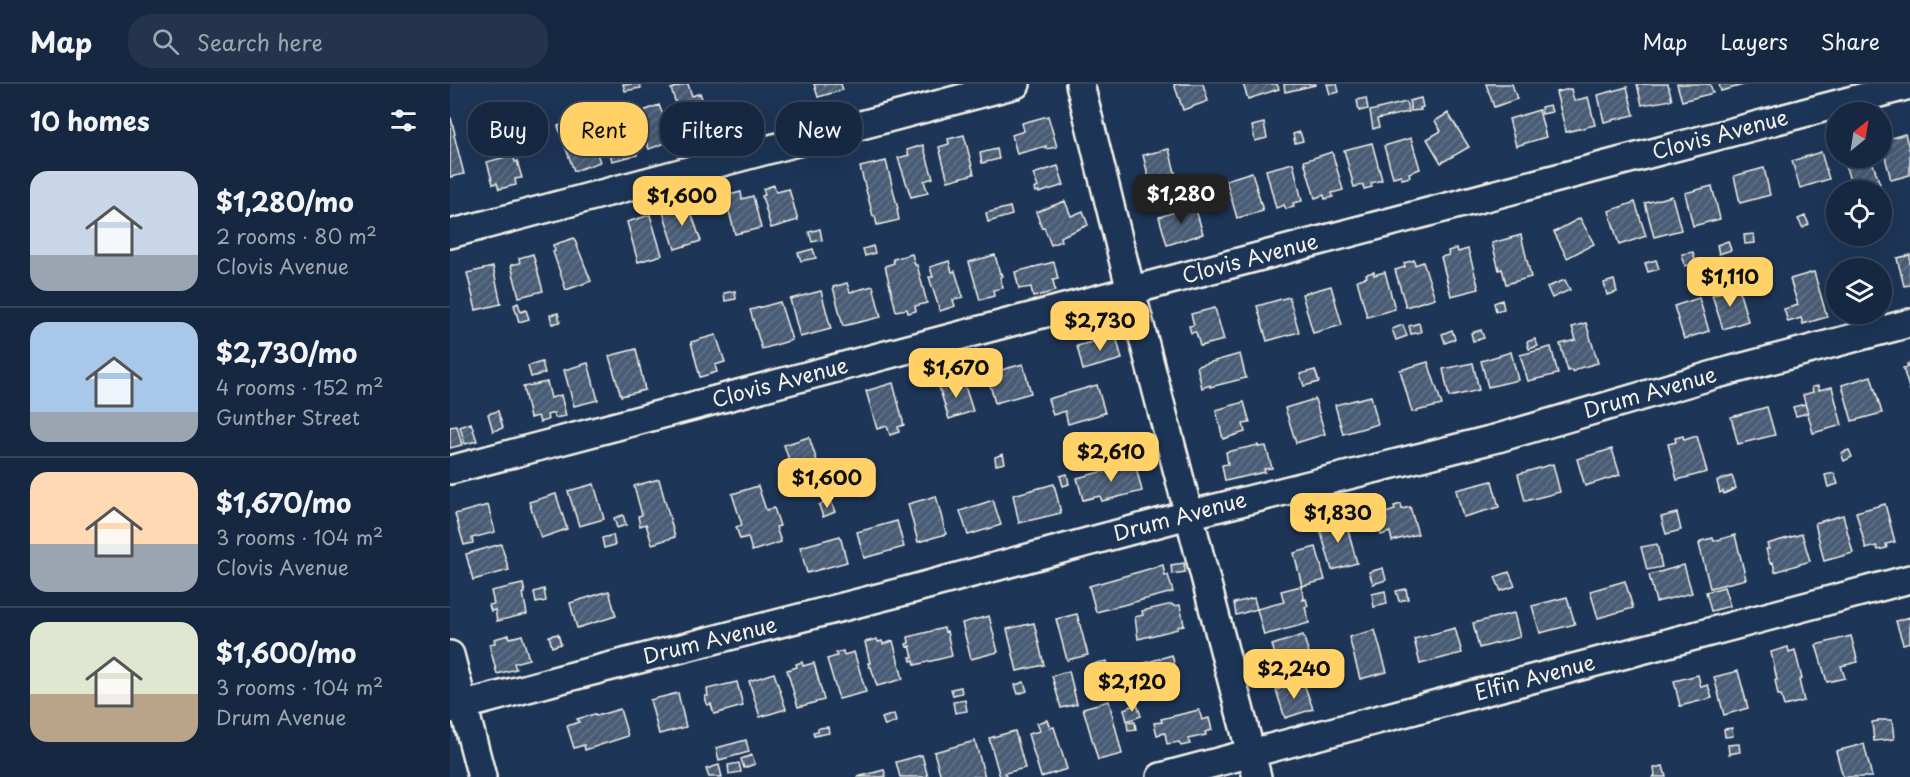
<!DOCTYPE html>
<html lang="en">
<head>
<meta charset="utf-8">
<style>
	:root { --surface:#162841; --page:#23344c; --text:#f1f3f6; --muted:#9ea6b1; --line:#35445a; --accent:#ffd166 }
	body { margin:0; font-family:"Playpen Sans",sans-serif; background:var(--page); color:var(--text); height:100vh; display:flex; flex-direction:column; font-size:22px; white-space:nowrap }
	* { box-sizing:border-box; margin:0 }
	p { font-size:20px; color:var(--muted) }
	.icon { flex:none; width:33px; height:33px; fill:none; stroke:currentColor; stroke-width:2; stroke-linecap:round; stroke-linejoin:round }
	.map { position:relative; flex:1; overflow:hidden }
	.details { display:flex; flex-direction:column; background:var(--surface); width:450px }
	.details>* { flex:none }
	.banner { position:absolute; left:18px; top:18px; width:570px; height:54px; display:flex; gap:12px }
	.needle { width:39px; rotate:30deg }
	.tools { position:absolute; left:1376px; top:18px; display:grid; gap:12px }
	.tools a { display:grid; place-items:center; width:66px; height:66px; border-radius:50%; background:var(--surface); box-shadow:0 6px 24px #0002,0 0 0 2px var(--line); font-size:30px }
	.price { position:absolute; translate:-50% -51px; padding:0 14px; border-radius:12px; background:var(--accent); color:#111; font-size:20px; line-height:39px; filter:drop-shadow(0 2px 3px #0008) }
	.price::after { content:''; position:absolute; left:50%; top:36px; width:18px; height:14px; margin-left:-9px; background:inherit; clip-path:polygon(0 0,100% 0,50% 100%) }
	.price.on { background:#222; color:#fff }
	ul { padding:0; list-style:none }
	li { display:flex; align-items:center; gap:18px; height:150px; padding:0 30px }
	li+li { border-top:2px solid var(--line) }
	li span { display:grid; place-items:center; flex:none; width:168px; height:120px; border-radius:18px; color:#555 }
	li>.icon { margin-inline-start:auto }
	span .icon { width:72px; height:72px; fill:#fffc; stroke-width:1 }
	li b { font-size:26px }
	h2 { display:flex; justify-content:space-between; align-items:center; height:72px; padding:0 30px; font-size:26px }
	.chip { padding:0 21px; border-radius:24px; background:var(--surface); box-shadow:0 6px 24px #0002,0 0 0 2px var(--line); font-size:21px; line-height:54px }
	.chip.on { background:var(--accent); color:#111 }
	header { display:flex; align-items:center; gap:36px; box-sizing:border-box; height:84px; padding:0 30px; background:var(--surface); border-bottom:2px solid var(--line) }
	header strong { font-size:28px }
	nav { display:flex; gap:33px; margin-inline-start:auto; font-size:21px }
	.search { width:420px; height:54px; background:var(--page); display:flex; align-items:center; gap:15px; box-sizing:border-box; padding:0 21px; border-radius:24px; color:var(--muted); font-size:22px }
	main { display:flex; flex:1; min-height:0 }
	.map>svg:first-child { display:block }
	.building { fill:url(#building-hatch); stroke:#f4f1e8; stroke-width:1.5 }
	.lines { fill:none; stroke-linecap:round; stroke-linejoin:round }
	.minor-casing { stroke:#f4f1e8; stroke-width:32 }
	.minor { stroke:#1d3557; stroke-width:27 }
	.labels { text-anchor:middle; stroke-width:4.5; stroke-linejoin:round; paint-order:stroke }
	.street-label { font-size:21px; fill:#f4f1e8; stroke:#1d3557 }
</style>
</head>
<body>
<header>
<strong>Map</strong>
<div class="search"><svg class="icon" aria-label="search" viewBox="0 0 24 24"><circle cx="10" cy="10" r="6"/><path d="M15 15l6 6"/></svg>Search here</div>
<nav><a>Map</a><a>Layers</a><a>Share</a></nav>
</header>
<main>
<section class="details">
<h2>10 homes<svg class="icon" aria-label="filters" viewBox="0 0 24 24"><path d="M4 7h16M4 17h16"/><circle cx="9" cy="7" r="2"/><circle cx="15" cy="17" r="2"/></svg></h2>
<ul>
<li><span style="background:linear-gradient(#c9d6e8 70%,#9aa5b1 0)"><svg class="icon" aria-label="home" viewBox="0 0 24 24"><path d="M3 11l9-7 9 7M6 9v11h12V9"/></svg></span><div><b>$1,280/mo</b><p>2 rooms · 80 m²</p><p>Clovis Avenue</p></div></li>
<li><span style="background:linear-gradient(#a9c7e8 75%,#9aa5b1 0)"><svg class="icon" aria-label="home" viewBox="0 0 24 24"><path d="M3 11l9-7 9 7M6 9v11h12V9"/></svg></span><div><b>$2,730/mo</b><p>4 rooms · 152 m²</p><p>Gunther Street</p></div></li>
<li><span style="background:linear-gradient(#ffd9b3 60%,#9aa5b1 0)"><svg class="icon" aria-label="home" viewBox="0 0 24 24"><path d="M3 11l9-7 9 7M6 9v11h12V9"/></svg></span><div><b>$1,670/mo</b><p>3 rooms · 104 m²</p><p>Clovis Avenue</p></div></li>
<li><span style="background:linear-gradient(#dfe7d0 60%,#b9a48a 0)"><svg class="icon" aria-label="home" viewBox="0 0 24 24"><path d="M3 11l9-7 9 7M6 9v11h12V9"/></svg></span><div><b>$1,600/mo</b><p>3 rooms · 104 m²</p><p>Drum Avenue</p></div></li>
</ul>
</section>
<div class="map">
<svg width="1460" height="693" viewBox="0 0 1460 693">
	<defs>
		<pattern id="building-hatch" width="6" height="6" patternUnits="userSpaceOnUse" patternTransform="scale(1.5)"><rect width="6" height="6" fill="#485b74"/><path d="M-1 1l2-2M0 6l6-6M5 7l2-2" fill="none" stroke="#637388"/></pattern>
	</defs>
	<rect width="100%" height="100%" fill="#1d3557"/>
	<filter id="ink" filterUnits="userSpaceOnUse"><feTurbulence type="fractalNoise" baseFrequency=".0167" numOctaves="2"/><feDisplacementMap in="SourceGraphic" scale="12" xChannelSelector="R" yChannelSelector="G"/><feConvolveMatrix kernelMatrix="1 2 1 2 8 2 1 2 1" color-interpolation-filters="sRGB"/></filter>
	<g filter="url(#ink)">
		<path class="building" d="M 173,0 L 190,0 L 191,4 L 175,7 Z
			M 235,0 L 238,0 L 242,12 L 250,9 L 261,40 L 266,38 L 268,45 L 241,54 L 238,45 L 235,46 L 221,5 Z
			M 364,0 L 391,0 L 393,6 L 368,13 Z
			M 724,0 L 753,0 L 758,17 L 733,26 Z
			M 793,0 L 827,0 L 829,5 L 798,15 Z
			M 834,0 L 866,0 L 866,1 L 835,8 Z
			M 877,0 L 887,0 L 889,8 L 880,10 Z
			M 1036,0 L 1062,0 L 1067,15 L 1044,23 Z
			M 1187,0 L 1218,0 L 1222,16 L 1192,21 Z
			M 1227,0 L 1260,0 L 1263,9 L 1232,17 Z
			M 1269,0 L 1297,0 L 1271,7 Z
			M 1177,3 L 1184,31 L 1154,38 L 1148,11 Z
			M 1121,5 L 1124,17 L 1138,13 L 1145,41 L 1116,48 L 1106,8 Z
			M 916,14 L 918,25 L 909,27 L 907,16 Z
			M 971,14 L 973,23 L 970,24 L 971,26 L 961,27 L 959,17 Z
			M 956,18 L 959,28 L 927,35 L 929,43 L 923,45 L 920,27 Z
			M 209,21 L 221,51 L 224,50 L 226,55 L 199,65 L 190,40 L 192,39 L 188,29 Z
			M 1100,21 L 1102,28 L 1092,30 L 1091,23 Z
			M 83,24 L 89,45 L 81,48 L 83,57 L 68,62 L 65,50 L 68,49 L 62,30 Z
			M 1089,26 L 1096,53 L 1066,62 L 1059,35 Z
			M 998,29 L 1019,63 L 991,79 L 977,55 L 991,47 L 985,37 Z
			M 598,32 L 607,63 L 596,65 L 596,62 L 567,70 L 562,51 L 574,47 L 572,39 Z
			M 134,33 L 150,78 L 124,87 L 108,42 Z
			M 0,34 L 1,34 L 5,50 L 4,51 L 14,90 L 0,93 Z
			M 179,36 L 187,71 L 162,77 L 154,42 Z
			M 814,39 L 817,54 L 805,57 L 802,42 Z
			M 850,48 L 853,57 L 845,59 L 843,50 Z
			M 1455,50 L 1460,68 L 1460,91 L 1441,96 L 1431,57 Z
			M 514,51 L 524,90 L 498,97 L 489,63 L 499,60 L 498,55 Z
			M 961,54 L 970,85 L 959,89 L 960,93 L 952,95 L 951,91 L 943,93 L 934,62 Z
			M 922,59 L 932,96 L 921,99 L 922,103 L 914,105 L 913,101 L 904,103 L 894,66 Z
			M 473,61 L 483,94 L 474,97 L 478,109 L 461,113 L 448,74 L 459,71 L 457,66 Z
			M 547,65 L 549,75 L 532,79 L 530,69 Z
			M 719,65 L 729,104 L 703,111 L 693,71 Z
			M 882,68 L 893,106 L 882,109 L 883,113 L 875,115 L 874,111 L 865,114 L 854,77 Z
			M 1371,68 L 1379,95 L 1350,104 L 1342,77 Z
			M 63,71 L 65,78 L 67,77 L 72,94 L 65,95 L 66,101 L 49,105 L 47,99 L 43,100 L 37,78 Z
			M 1393,74 L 1421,74 L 1430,100 L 1403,106 Z
			M 436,77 L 448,125 L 447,125 L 449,136 L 427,141 L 425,132 L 423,132 L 410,83 Z
			M 843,79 L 852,117 L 843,119 L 844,123 L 836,125 L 834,121 L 826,124 L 816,86 Z
			M 608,82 L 614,101 L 589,109 L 589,107 L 585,108 L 584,105 L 588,103 L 583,90 Z
			M 1314,84 L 1320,111 L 1290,119 L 1284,92 Z
			M 802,88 L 813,127 L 787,134 L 776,96 Z
			M 324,101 L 326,108 L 339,105 L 348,136 L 321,144 L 312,112 L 315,111 L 313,105 Z
			M 1262,102 L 1270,135 L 1243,142 L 1235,109 Z
			M 291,108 L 292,115 L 303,112 L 311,144 L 285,150 L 275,112 Z
			M 1222,112 L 1231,146 L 1204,153 L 1195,119 Z
			M 615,117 L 621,132 L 633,127 L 638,141 L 610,153 L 611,157 L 601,161 L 594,143 L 592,144 L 586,128 Z
			M 1185,118 L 1196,152 L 1169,161 L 1159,127 Z
			M 238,120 L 251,157 L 225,165 L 213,128 Z
			M 745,122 L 753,150 L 717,161 L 709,133 Z
			M 560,123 L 562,131 L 538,138 L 536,129 Z
			M 200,131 L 212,171 L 188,178 L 177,138 Z
			M 1355,132 L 1359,140 L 1353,144 L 1348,135 Z
			M 1130,134 L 1144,160 L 1117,174 L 1104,148 Z
			M 370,145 L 372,156 L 362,158 L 359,148 Z
			M 1304,150 L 1305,159 L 1295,160 L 1294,151 Z
			M 1071,151 L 1081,193 L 1056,200 L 1052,185 L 1049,186 L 1042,159 Z
			M 124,154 L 141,197 L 116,206 L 103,168 L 105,167 L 103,161 Z
			M 1278,157 L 1281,166 L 1269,170 L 1267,161 Z
			M 423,162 L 425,169 L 415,172 L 413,165 Z
			M 1007,164 L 1008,168 L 1018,165 L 1029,205 L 1001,212 L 991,173 L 999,171 L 998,167 Z
			M 363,165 L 366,174 L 351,177 L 348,169 Z
			M 1243,168 L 1246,179 L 1235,182 L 1232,170 Z
			M 83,170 L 93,207 L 69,213 L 61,181 L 70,179 L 69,174 Z
			M 462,170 L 465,181 L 467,181 L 477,219 L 465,222 L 466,227 L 458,229 L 457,225 L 446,227 L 435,182 L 444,179 L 443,175 Z
			M 545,171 L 550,190 L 552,189 L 553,192 L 550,193 L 553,204 L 543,206 L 544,212 L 530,216 L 519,178 Z
			M 1460,171 L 1460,201 L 1454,202 L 1447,174 Z
			M 964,176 L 965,181 L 973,178 L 985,214 L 956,223 L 945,186 L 955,183 L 954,179 Z
			M 1206,176 L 1209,185 L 1198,188 L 1195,179 Z
			M 499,177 L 502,188 L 505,187 L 513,213 L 503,216 L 505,222 L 490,227 L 479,193 L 483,193 L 480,183 Z
			M 604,178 L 608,195 L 603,196 L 605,207 L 583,213 L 581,203 L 569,205 L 565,188 Z
			M 1248,182 L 1251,188 L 1240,193 L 1238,185 Z
			M 43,183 L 51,220 L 26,226 L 17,189 Z
			M 924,188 L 924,191 L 935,188 L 945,225 L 917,233 L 907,196 L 917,193 L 916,190 Z
			M 1364,188 L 1377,233 L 1353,240 L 1351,234 L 1338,238 L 1334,225 L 1348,221 L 1340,195 Z
			M 1115,196 L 1120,206 L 1102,214 L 1097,203 Z
			M 1164,196 L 1167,208 L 1157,211 L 1154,199 Z
			M 397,199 L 400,208 L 423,202 L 431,233 L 393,242 L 383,203 Z
			M 881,202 L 892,241 L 863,249 L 852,210 Z
			M 1288,203 L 1298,237 L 1273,245 L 1262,211 Z
			M 285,207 L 286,215 L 275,217 L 274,209 Z
			M 371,207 L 381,245 L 350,253 L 340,215 Z
			M 839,213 L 849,248 L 817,257 L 807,222 Z
			M 1249,214 L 1259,247 L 1234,255 L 1224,222 Z
			M 1052,216 L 1054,225 L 1046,227 L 1044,219 Z
			M 330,218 L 342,256 L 312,265 L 300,226 Z
			M 68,219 L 71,228 L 76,226 L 79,235 L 69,238 L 64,221 Z
			M 765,224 L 774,256 L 750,262 L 746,248 L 741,249 L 739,242 L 744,241 L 741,230 Z
			M 108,229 L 110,238 L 102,240 L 100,231 Z
			M 969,239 L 971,248 L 961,250 L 959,242 Z
			M 1136,239 L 1148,279 L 1126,285 L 1126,286 L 1123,288 L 1122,286 L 1118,287 L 1110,260 L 1126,256 L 1122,243 Z
			M 953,241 L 957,252 L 946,256 L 942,245 Z
			M 1002,246 L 1005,255 L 995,259 L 992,250 Z
			M 1031,246 L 1034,254 L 1023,257 L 1021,249 Z
			M 665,249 L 672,275 L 633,286 L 627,262 L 660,253 L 659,251 Z
			M 266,251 L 275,278 L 265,281 L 267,288 L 250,293 L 241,258 Z
			M 1085,255 L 1088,262 L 1079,265 L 1077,258 Z
			M 1101,263 L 1108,290 L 1078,297 L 1070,271 Z
			M 186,265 L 195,306 L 171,312 L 159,272 Z
			M 1061,268 L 1068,296 L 1038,303 L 1031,277 Z
			M 790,270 L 796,294 L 760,303 L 760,301 L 752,304 L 747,282 Z
			M 92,278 L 95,289 L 81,293 L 78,282 Z
			M 978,278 L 992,321 L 962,328 L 950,286 Z
			M 138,279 L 148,316 L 124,322 L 114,286 Z
			M 1023,279 L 1029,306 L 999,313 L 993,285 Z
			M 1460,279 L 1460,307 L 1453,284 L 1458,283 L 1457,280 Z
			M 573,280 L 581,309 L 545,319 L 537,290 Z
			M 865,286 L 869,298 L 854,302 L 850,290 Z
			M 1421,292 L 1432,329 L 1402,337 L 1392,301 Z
			M 513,296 L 523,327 L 499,335 L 489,303 Z
			M 97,298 L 101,314 L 111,311 L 116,332 L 105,334 L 104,329 L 97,331 L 98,336 L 90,338 L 88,332 L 80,334 L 73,303 Z
			M 443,299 L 454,341 L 448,343 L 449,348 L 440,351 L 437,342 L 427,345 L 416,307 Z
			M 647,301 L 655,329 L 618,340 L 615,327 L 603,331 L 598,315 Z
			M 1368,302 L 1369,306 L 1382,303 L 1392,341 L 1363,349 L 1353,311 L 1363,308 L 1362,303 Z
			M 921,312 L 928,340 L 893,350 L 885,321 Z
			M 865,315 L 875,350 L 846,359 L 835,324 Z
			M 794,318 L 800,339 L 793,340 L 795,348 L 773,355 L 766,326 Z
			M 1355,320 L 1358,329 L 1346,332 L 1343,323 Z
			M 1317,323 L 1325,351 L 1288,360 L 1281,333 Z
			M 48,327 L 53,344 L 43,347 L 38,330 Z
			M 21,339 L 27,357 L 15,360 L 10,343 Z
			M 7,342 L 12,361 L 0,364 L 0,343 Z
			M 1233,352 L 1234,356 L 1247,352 L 1257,388 L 1227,396 L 1218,360 L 1226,358 L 1225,354 Z
			M 359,353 L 373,395 L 348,403 L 334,361 Z
			M 808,361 L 809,363 L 816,362 L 822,384 L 814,385 L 815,388 L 775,397 L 772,381 L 778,380 L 776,368 Z
			M 1162,365 L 1170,391 L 1135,402 L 1127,375 Z
			M 1399,366 L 1402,373 L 1394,377 L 1391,369 Z
			M 553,370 L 555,379 L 546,381 L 545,373 Z
			M 685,379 L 692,407 L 652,417 L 650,412 L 633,416 L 627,394 Z
			M 1103,380 L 1110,408 L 1075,417 L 1068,390 Z
			M 1384,389 L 1388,400 L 1378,403 L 1375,391 Z
			M 617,390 L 619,400 L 613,402 L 610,392 Z
			M 1282,392 L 1286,404 L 1274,410 L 1273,407 L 1270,409 L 1267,397 Z
			M 209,395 L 225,453 L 202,460 L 196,440 L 190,442 L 188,432 L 192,431 L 184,402 Z
			M 1042,397 L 1049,423 L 1013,433 L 1006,406 Z
			M 144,400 L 154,435 L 129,442 L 118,407 Z
			M 604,400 L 611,429 L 569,439 L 563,411 Z
			M 418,401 L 419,409 L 411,411 L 409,403 Z
			M 308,402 L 316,426 L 324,424 L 330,442 L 326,443 L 331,458 L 302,467 L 298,453 L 290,455 L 286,443 L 292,441 L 282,410 Z
			M 106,410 L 117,445 L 91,454 L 79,418 Z
			M 486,412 L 496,450 L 468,458 L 458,420 Z
			M 543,416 L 551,441 L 518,451 L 510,427 Z
			M 381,417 L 385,428 L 373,433 L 369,421 Z
			M 951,420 L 952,425 L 960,423 L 968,450 L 942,457 L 940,448 L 931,451 L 928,439 L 937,436 L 935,429 L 945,426 L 944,422 Z
			M 1435,420 L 1445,458 L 1436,460 L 1437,464 L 1428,466 L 1426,462 L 1416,465 L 1406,428 Z
			M 38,421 L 45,448 L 22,454 L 23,459 L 14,461 L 5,430 Z
			M 1227,429 L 1231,446 L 1216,450 L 1211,433 Z
			M 173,431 L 176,441 L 167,444 L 164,434 Z
			M 1393,431 L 1403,469 L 1374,477 L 1365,439 Z
			M 895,435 L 907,479 L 882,486 L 869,442 Z
			M 447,437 L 454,463 L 414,474 L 407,448 Z
			M 1352,450 L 1360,477 L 1325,488 L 1323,478 L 1320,479 L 1316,465 L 1319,465 L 1317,460 Z
			M 163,451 L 165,461 L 154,464 L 152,454 Z
			M 1285,451 L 1296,495 L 1260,504 L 1249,460 L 1251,457 L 1263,454 L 1264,457 Z
			M 390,452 L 397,478 L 357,489 L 350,463 Z
			M 51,460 L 59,486 L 23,496 L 16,470 Z
			M 1207,460 L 1212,483 L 1197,486 L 1191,463 Z
			M 866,463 L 875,496 L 852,502 L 844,469 Z
			M 734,479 L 735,488 L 722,490 L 721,481 Z
			M 713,481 L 715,492 L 718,491 L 723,508 L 646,528 L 639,502 Z
			M 1234,481 L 1242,509 L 1206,518 L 1199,491 Z
			M 933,484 L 936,496 L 923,500 L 919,488 Z
			M 1059,488 L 1065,502 L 1051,507 L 1045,493 Z
			M 1175,497 L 1183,524 L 1148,534 L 1140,507 Z
			M 73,500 L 75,509 L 73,509 L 77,530 L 47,537 L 45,526 L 41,527 L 39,521 L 44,520 L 41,507 Z
			M 851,502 L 854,513 L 853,516 L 856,515 L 858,522 L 855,523 L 859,539 L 814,551 L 807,525 L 834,518 L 831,507 Z
			M 1274,503 L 1280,522 L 1261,527 L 1256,508 Z
			M 94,505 L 96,517 L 86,519 L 84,508 Z
			M 956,505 L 958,515 L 949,517 L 946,507 Z
			M 159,507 L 166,532 L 127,544 L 120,519 Z
			M 935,507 L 937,520 L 924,523 L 922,510 Z
			M 1117,513 L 1125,540 L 1090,549 L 1082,522 Z
			M 804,514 L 807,525 L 786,531 L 784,519 Z
			M 722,520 L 723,522 L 730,521 L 734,541 L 728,543 L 728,545 L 688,555 L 685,533 L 693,531 L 692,527 Z
			M 1064,529 L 1070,553 L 1029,564 L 1023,539 Z
			M 627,530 L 638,571 L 617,576 L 606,535 Z
			M 539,532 L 548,568 L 521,575 L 512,539 Z
			M 1460,533 L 1460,558 L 1453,560 L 1446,537 Z
			M 584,539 L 594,581 L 567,587 L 557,545 Z
			M 494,544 L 495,548 L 497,547 L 502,572 L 465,581 L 464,576 L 461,577 L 460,573 L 463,573 L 460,562 L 457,563 L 456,560 L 459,559 L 458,553 Z
			M 1005,544 L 1012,569 L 970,580 L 964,555 Z
			M 925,546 L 937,588 L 910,595 L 899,553 Z
			M 108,550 L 111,560 L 102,563 L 99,552 Z
			M 59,551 L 60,554 L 72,551 L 79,575 L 64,579 L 66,585 L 47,590 L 39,560 L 45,559 L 44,555 Z
			M 853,551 L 863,582 L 832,592 L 822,561 Z
			M 1401,552 L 1408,578 L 1391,582 L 1395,594 L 1377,598 L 1366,561 Z
			M 427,555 L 428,558 L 432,557 L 433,560 L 443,557 L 453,595 L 427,602 L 421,583 L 419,583 L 418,579 L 420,579 L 415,558 Z
			M 1338,563 L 1339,568 L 1345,566 L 1352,595 L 1349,596 L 1354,617 L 1334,622 L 1331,611 L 1328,611 L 1325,596 L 1327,596 L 1321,568 Z
			M 393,567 L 394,571 L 404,568 L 416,608 L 389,615 L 377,575 L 387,572 L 386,569 Z
			M 722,571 L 728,594 L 704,601 L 706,608 L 694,611 L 692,602 L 671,608 L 668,593 L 687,587 L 685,582 Z
			M 657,577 L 659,588 L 648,590 L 646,579 Z
			M 352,578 L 353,582 L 364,579 L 374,616 L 348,623 L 337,586 L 347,583 L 346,580 Z
			M 619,587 L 627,620 L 611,624 L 602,592 Z
			M 1288,587 L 1298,624 L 1274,631 L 1264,593 Z
			M 324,589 L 336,625 L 310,633 L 299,597 Z
			M 1248,591 L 1251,603 L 1258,601 L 1262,614 L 1230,622 L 1224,597 Z
			M 853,597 L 863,625 L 835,634 L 826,606 Z
			M 287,598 L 293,622 L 264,630 L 261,620 L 257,621 L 255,612 L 258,612 L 257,605 Z
			M 574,598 L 577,607 L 568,610 L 565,601 Z
			M 511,603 L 512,609 L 503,611 L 501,605 Z
			M 228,609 L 236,643 L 209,650 L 200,616 Z
			M 515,616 L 517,627 L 505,629 L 503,618 Z
			M 659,617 L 672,670 L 648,676 L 633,624 Z
			M 687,620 L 691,632 L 677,637 L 674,625 Z
			M 170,625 L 178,652 L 135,666 L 134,661 L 124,664 L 117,642 L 129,638 L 127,635 L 145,630 L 146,632 Z
			M 749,626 L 752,636 L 759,634 L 762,646 L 755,648 L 756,651 L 738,655 L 740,660 L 731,662 L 729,658 L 717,660 L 715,649 L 707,651 L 704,639 L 712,638 L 711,635 Z
			M 444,630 L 446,638 L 435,642 L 432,634 Z
			M 597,636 L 600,644 L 604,643 L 617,685 L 591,693 L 578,650 L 590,647 L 587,639 Z
			M 1428,636 L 1442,636 L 1444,655 L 1424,657 L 1422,638 L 1428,637 Z
			M 685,638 L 686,646 L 678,647 L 677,639 Z
			M 378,643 L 379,649 L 364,652 L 363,648 L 368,647 L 368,644 Z
			M 1282,644 L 1283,652 L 1275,653 L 1274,645 Z
			M 565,647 L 575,684 L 555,689 L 556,693 L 550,693 L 539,654 Z
			M 296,656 L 299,668 L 269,676 L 266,664 Z
			M 525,657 L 535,693 L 491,693 L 484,668 Z
			M 1289,660 L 1290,668 L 1279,670 L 1278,661 Z
			M 1414,660 L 1422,693 L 1393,693 L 1386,667 Z
			M 302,671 L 305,680 L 294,684 L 291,675 Z
			M 472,671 L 478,693 L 450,693 L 446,678 Z
			M 289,679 L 291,688 L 279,690 L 278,681 Z
			M 269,681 L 272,693 L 259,693 L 256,685 Z
			M 1213,682 L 1216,693 L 1203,693 L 1205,691 L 1204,684 Z
			M 434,686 L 436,693 L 407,693 Z"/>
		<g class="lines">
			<g class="minor-casing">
				<path id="minor" d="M 630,0 L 681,207 L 807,693
					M 0,150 L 566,0
					M 0,386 L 1460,1
					M 0,571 L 32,693
					M 0,625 L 115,594 L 459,506 L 738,431 L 1048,354 L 1267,290 L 1460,239
					M 711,693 L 1460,495"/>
			</g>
			<use href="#minor" class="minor"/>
		</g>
	</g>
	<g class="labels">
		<g class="street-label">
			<text transform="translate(1270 51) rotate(-15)" y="7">Clovis Avenue</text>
			<text transform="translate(800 175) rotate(-15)" y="7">Clovis Avenue</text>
			<text transform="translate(330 299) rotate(-15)" y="7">Clovis Avenue</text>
			<text transform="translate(1200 309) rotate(-16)" y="7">Drum Avenue</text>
			<text transform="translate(730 433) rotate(-15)" y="7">Drum Avenue</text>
			<text transform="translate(260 557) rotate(-14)" y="7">Drum Avenue</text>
			<text transform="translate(1085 594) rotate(-15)" y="7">Elfin Avenue</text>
		</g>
	</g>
</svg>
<div class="tools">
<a><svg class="needle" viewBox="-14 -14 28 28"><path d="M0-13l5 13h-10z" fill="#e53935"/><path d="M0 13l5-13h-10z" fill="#9ea6b1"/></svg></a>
<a><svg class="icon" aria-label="locate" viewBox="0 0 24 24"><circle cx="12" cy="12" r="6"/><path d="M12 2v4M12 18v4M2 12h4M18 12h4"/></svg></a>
<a><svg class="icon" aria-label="layers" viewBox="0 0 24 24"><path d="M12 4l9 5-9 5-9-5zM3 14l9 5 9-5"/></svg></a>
</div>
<b class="price on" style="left:731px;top:141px">$1,280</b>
<b class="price" style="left:232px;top:143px">$1,600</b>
<b class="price" style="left:1280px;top:224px">$1,110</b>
<b class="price" style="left:650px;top:268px">$2,730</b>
<b class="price" style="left:506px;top:315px">$1,670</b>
<b class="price" style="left:661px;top:399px">$2,610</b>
<b class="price" style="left:377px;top:425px">$1,600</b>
<b class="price" style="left:888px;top:460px">$1,830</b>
<b class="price" style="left:844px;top:616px">$2,240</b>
<b class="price" style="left:682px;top:629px">$2,120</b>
<div class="banner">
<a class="chip">Buy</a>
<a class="chip on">Rent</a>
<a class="chip">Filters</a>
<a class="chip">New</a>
</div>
</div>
</main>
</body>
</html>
